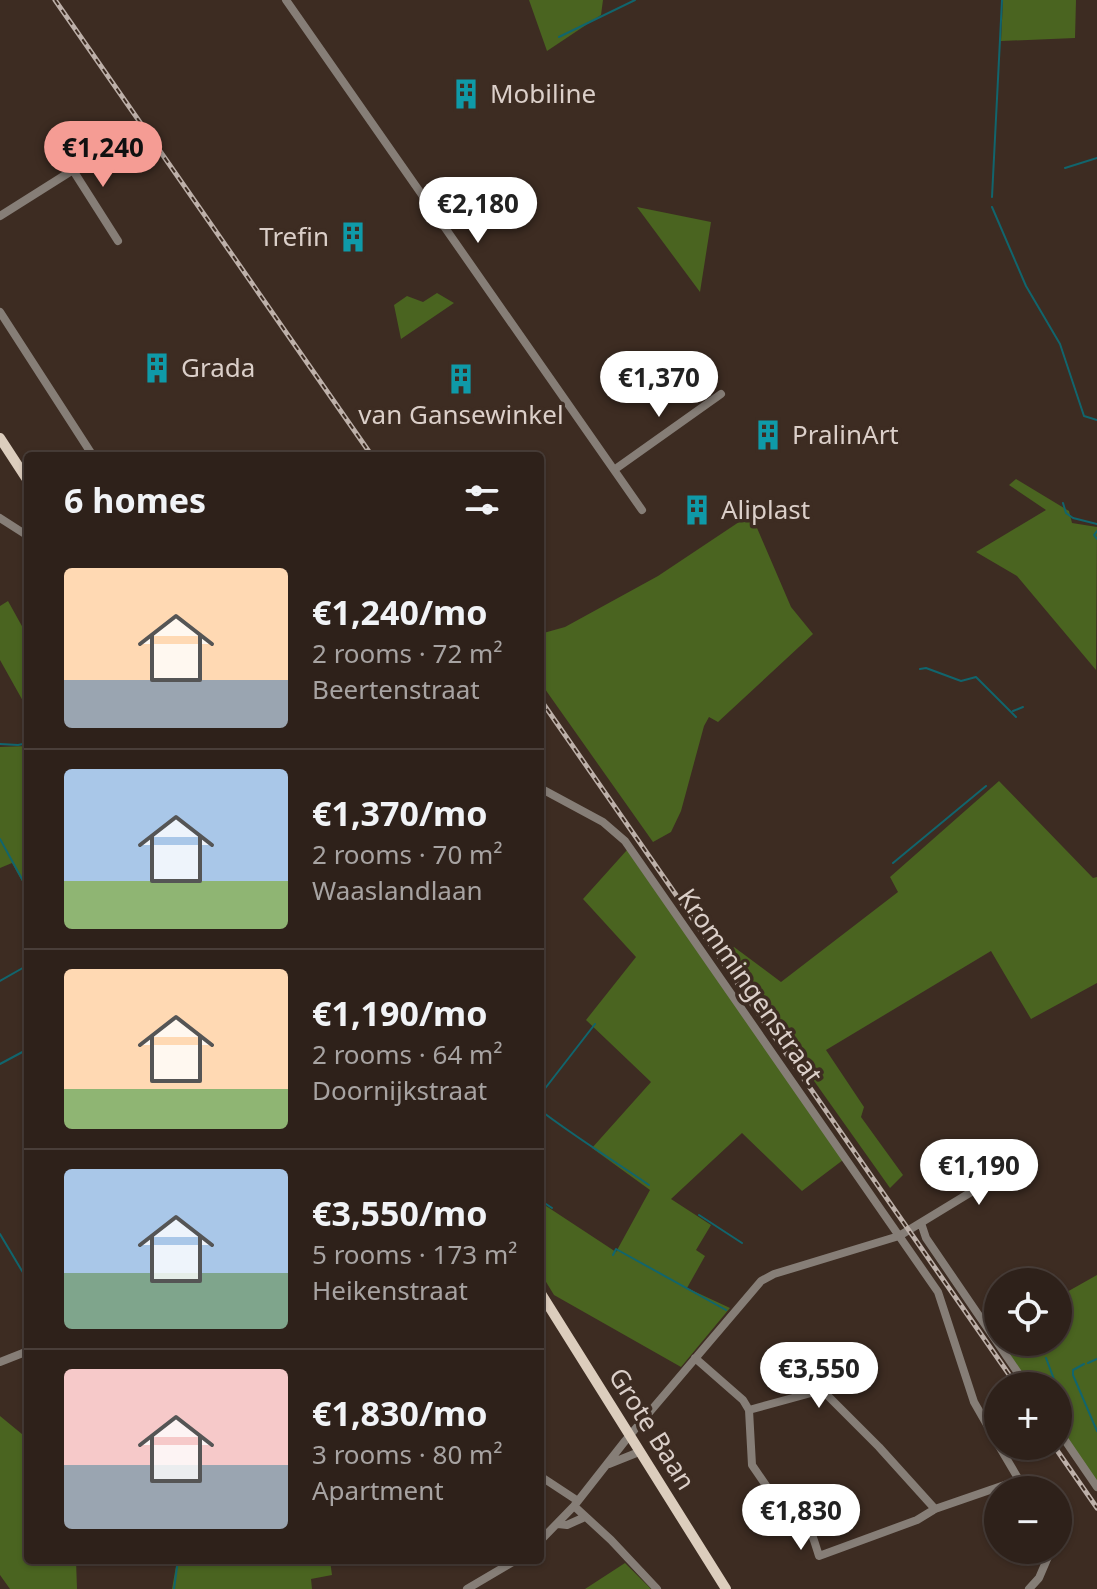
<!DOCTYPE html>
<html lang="en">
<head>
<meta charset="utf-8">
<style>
	:root { --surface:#2e211a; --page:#362923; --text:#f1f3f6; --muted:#a7a3a2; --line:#493e39; --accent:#f59c94 }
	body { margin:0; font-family:"Noto Sans",sans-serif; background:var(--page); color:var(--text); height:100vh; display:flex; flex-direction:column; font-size:30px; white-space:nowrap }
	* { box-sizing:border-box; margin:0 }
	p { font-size:26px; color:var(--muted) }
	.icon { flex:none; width:44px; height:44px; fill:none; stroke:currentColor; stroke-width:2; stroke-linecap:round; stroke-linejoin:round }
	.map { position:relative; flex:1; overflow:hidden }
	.sheet { position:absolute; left:24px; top:452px; width:520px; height:1112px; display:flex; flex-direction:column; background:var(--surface); border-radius:8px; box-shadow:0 2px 6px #0004,0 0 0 2px var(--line) }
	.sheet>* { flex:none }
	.tools { position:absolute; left:984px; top:1268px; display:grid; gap:16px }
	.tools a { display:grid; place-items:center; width:88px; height:88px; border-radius:50%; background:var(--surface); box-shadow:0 2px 6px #0004,0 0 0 2px var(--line); font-size:40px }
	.price { position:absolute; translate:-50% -68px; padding:0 18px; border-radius:28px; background:#fff; color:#222; font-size:26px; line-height:52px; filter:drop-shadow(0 2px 4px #0008) }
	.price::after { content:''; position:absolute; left:50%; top:48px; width:24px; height:18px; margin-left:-12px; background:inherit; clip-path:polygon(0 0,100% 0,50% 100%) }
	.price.selected { background:var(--accent); color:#111 }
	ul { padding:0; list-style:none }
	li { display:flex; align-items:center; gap:24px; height:200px; padding:0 40px }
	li+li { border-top:2px solid var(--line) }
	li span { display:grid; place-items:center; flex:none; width:224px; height:160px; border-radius:8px; color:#555 }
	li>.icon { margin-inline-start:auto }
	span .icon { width:96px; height:96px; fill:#fffc; stroke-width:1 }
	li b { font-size:34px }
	h2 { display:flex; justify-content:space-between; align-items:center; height:96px; padding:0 40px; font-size:34px }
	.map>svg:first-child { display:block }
	.green { fill:#4a6420 }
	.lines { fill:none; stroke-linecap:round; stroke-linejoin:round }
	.stream { stroke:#11656d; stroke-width:2 }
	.minor { stroke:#867e77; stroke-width:8 }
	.major { stroke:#dccdbd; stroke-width:10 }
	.rail-casing { stroke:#bdb0a9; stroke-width:5 }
	.rail { stroke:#3d2c22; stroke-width:2; stroke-dasharray:6; stroke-linecap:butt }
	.labels { text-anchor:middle; stroke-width:7; stroke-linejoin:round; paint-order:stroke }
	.poi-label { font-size:26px; fill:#dbcfc9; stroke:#3d2c22; text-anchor:start }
	.street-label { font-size:26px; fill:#dbcfc9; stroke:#3d2c22 }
</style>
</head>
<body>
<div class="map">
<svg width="1097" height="1589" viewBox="0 0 1097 1589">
	<rect width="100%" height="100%" fill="#3d2c22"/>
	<path class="green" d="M 529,0 L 603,0 L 601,15 L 547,51 Z
		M 1003,0 L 1076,0 L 1075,38 L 1001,41 Z
		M 637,207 L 711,222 L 700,292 Z
		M 437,293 L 454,303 L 401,339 L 394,305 L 407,296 L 423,302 Z
		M 1016,479 L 1069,511 L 1072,523 L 1097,527 L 1096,670 L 1017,576 L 976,552 L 1046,510 L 1009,485 Z
		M 751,514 L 791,607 L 813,634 L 718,722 L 709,717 L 704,726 L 681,811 L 671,832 L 653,842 L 540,682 L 540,634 L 565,627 L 658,576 Z
		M 8,601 L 28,637 L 28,710 L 0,660 L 0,606 Z
		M 28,746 L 28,892 L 12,863 L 0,868 L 0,747 Z
		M 999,781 L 1093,878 L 1097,877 L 1097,983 L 1031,1019 L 991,951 L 826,1050 L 864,1107 L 861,1117 L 903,1175 L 890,1188 L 724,954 L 734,947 L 781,982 L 898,892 L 890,877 Z
		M 627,850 L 843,1160 L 802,1191 L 742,1133 L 671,1199 L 711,1225 L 696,1250 L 705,1256 L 687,1288 L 730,1308 L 681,1367 L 554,1295 L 540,1272 L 540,1202 L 616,1252 L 650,1190 L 592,1148 L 651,1082 L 586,1020 L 636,957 L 583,899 Z
		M 1097,1275 L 1097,1482 L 1058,1425 L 1058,1386 L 1031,1386 L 1000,1342 L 1058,1342 L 1058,1297 Z
		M 0,1416 L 28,1439 L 28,1560 L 76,1560 L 77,1589 L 10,1589 L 0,1575 Z
		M 177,1560 L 330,1560 L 332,1575 L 311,1579 L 312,1589 L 172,1589 Z
		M 625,1563 L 651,1589 L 585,1589 Z"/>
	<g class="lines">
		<path class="stream" d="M 559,37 L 635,0
			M 1065,168 L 1097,158
			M 992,197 L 1002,0
			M 992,207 L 1026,286 L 1060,344 L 1084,416 L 1097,420
			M 1063,503 L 1066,513 L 1073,518 L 1097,524
			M 1097,531 L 1094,535 L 1097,539
			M 920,669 L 926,668 L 961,681 L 976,677 L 1016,717
			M 1013,711 L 1023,707
			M 0,744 L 18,745 L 28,743
			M 0,839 L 28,890
			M 893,863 L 986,786
			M 0,981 L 28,965
			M 0,1064 L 28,1049
			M 540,1095 L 595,1024
			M 540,1110 C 575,1137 613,1160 649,1185
			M 540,1200 L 552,1208
			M 699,1215 L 742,1243
			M 0,1234 L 28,1281
			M 613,1255 L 616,1249 L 726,1310
			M 1046,1358 L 1055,1382 L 1052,1386
			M 1088,1363 L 1097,1359
			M 1084,1364 L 1073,1370 L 1073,1375 L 1097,1431
			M 174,1589 L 178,1560"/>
		<path class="minor" d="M 286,0 L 642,510
			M 62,153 L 118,241
			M 0,216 L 73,170
			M 0,312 L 93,456
			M 614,470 L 721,394
			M 0,518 L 28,536
			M 540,788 L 603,822 L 625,841 L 938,1292 L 974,1402 L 998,1444
			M 921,1223 L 926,1238 L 1027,1386
			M 695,1358 L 743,1400 L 749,1410 L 752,1465 L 776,1500 L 786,1497 C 806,1510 812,1534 819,1556 L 917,1520 L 935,1509 L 1019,1480
			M 0,1362 L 28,1351
			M 749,1410 L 822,1390 L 879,1447 L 935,1509
			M 1058,1430 L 1097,1487
			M 999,1446 L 1025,1490
			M 609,1464 L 639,1452
			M 540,1476 L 578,1501
			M 574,1506 L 611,1540 L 657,1589
			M 558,1524 L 567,1525 L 585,1517
			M 540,1541 L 574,1506 L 625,1441 L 761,1281 L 774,1274 L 899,1236 L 1019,1163
			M 467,1589 L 516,1560
			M 1029,1589 L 1039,1578 L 1051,1550"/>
		<path class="major" d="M 0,438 L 28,481
			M 540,1292 L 726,1589"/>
		<g class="rail-casing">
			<path id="rail" d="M 55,0 L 372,456
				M 540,699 L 1017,1386
				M 1054,1446 L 1097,1508"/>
		</g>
		<use href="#rail" class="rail"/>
	</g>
	<defs>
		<g id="building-bare" transform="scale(2.4)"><path d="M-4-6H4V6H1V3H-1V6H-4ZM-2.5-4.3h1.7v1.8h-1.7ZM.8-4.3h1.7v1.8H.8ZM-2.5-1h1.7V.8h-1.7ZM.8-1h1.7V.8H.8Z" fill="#0f9aa8" stroke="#3d2c22" stroke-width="2.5" paint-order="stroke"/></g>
	</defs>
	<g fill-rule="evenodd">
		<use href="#building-bare" x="466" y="94"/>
		<use href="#building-bare" x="353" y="237"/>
		<use href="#building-bare" x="157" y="368"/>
		<use href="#building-bare" x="461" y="379"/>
		<use href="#building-bare" x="768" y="435"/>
		<use href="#building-bare" x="697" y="510"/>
	</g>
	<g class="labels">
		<g class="poi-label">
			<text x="490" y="103">Mobiline</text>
			<text x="329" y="246" text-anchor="end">Trefin</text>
			<text x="181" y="377">Grada</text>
			<text x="461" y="424" text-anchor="middle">van Gansewinkel</text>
			<text x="792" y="444">PralinArt</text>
			<text x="721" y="519">Aliplast</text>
		</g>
		<g class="street-label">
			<text transform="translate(750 986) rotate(55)" y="9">Krommingenstraat</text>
			<text transform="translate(652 1429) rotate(58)" y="9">Grote Baan</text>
		</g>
	</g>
</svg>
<div class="tools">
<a><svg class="icon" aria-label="locate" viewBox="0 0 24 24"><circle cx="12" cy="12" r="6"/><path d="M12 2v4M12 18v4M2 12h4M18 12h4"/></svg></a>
<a>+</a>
<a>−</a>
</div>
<b class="price selected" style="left:103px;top:189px">€1,240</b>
<b class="price" style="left:478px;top:245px">€2,180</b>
<b class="price" style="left:659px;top:419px">€1,370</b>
<b class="price" style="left:979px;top:1207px">€1,190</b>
<b class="price" style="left:819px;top:1410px">€3,550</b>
<b class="price" style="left:801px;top:1552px">€1,830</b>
<section class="sheet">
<h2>6 homes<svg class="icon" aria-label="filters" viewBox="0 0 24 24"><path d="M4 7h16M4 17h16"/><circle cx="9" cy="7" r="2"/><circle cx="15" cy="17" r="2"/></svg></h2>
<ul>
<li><span style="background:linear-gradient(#ffd9b3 70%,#9aa5b1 0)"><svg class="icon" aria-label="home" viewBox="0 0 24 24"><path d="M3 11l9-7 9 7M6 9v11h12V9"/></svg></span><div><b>€1,240/mo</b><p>2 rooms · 72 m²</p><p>Beertenstraat</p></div></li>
<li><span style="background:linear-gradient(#a9c7e8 70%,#8fb573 0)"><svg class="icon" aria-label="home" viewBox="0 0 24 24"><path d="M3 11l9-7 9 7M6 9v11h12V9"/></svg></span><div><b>€1,370/mo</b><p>2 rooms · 70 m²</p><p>Waaslandlaan</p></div></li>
<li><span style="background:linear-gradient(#ffd9b3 75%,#8fb573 0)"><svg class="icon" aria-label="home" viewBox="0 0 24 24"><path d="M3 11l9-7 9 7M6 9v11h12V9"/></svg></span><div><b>€1,190/mo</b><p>2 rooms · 64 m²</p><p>Doornijkstraat</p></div></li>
<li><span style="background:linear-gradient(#a9c7e8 65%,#7fa58c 0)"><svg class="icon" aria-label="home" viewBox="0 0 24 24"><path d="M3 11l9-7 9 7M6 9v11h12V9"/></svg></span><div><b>€3,550/mo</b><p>5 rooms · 173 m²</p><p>Heikenstraat</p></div></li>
<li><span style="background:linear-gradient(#f6c9c9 60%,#9aa5b1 0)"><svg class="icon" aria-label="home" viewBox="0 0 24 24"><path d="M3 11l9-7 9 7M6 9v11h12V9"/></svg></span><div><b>€1,830/mo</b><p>3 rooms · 80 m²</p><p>Apartment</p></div></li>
</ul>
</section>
</div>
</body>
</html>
